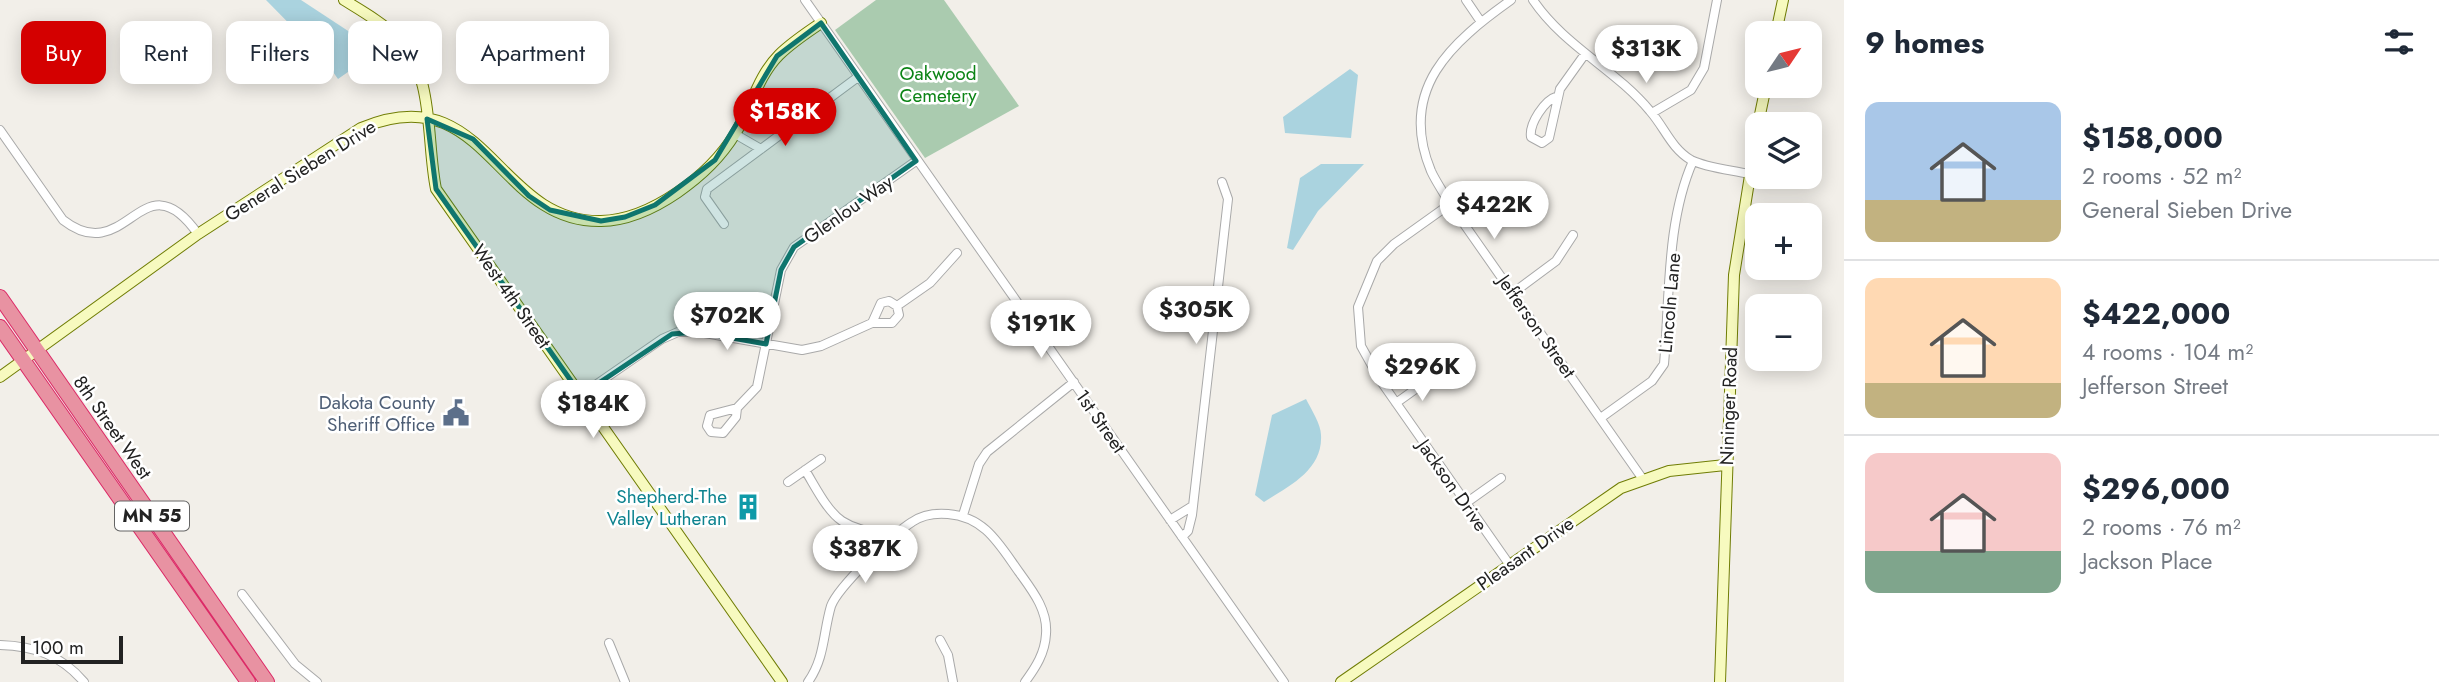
<!DOCTYPE html>
<html lang="en">
<head>
<meta charset="utf-8">
<style>
	:root { --surface:#fff; --page:#f2f2f3; --text:#1f2937; --muted:#747a83; --line:#e0e1e3; --accent:#d40000 }
	body { margin:0; font-family:Jost,sans-serif; background:var(--page); color:var(--text); height:100vh; display:flex; flex-direction:column; font-size:26px; white-space:nowrap }
	* { box-sizing:border-box; margin:0 }
	p { font-size:23px; color:var(--muted) }
	.icon { flex:none; width:38px; height:38px; fill:none; stroke:currentColor; stroke-width:2; stroke-linecap:round; stroke-linejoin:round }
	.map { position:relative; flex:1; overflow:hidden }
	.details { display:flex; flex-direction:column; background:var(--surface); width:595px }
	.details>* { flex:none }
	.guide { position:absolute; left:21px; top:21px; width:665px; height:63px; display:flex; gap:14px }
	.needle { width:46px; rotate:55deg }
	.fabs { position:absolute; left:1745px; top:21px; display:grid; gap:14px }
	.fabs a { display:grid; place-items:center; width:77px; height:77px; border-radius:14px; background:var(--surface); box-shadow:0 4px 18px #0003; font-size:35px }
	.scale { position:absolute; left:21px; bottom:18px; width:102px; box-sizing:border-box; padding-left:7px; border:4px solid #222; border-top:0; font-size:19px; line-height:24px; white-space:nowrap; color:#222; -webkit-text-stroke:5px #fff; paint-order:stroke }
	.price { position:absolute; translate:-50% -60px; padding:0 16px; border-radius:24px; background:#fff; color:#222; font-size:23px; line-height:46px; filter:drop-shadow(0 2px 4px #0008) }
	.price::after { content:''; position:absolute; left:50%; top:42px; width:21px; height:16px; margin-left:-10px; background:inherit; clip-path:polygon(0 0,100% 0,50% 100%) }
	.price.current { background:var(--accent); color:#fff }
	ul { padding:0; list-style:none }
	li { display:flex; align-items:center; gap:21px; height:175px; padding:0 21px }
	li+li { border-top:2px solid var(--line) }
	li span { display:grid; place-items:center; flex:none; width:196px; height:140px; border-radius:14px; color:#555 }
	li>.icon { margin-inline-start:auto }
	span .icon { width:84px; height:84px; fill:#fffc; stroke-width:1 }
	li b { font-size:30px }
	h2 { display:flex; justify-content:space-between; align-items:center; height:84px; padding:0 21px; font-size:30px }
	.tag { padding:0 24px; border-radius:14px; background:var(--surface); box-shadow:0 4px 18px #0003; font-size:24px; line-height:63px }
	.tag.current { background:var(--accent); color:#fff }
	main { display:flex; flex:1; min-height:0 }
	.map>svg:first-child { display:block }
	.cemetery { fill:#aacbaf }
	.water { fill:#aad3df }
	.lines { fill:none; stroke-linecap:round; stroke-linejoin:round }
	.street-casing { stroke:#a9a9a9; stroke-width:10 }
	.secondary-casing { stroke:#707d05; stroke-width:12 }
	.highway-casing { stroke:#dc2a67; stroke-width:16 }
	.street { stroke:#fff; stroke-width:8 }
	.secondary { stroke:#f7fabf; stroke-width:10 }
	.highway { stroke:#e892a2; stroke-width:14 }
	.marked { fill:#0f766e; fill-opacity:0.2; stroke:#0f766e; stroke-width:5; stroke-linejoin:round }
	.labels { text-anchor:middle; stroke-width:5; stroke-linejoin:round; paint-order:stroke }
	.shield { fill:#fff; stroke:#646464; stroke-width:2 }
	.shield-label { font-size:18px; font-weight:bold; fill:#222 }
	.park-label { font-size:19px; fill:#0c8416; stroke:#fff }
	.street-label { font-size:19px; fill:#222; stroke:#fff }
	.service-label { font-size:19px; fill:#4e5e75; stroke:#fff; text-anchor:end }
	.culture-label { font-size:19px; fill:#0d838f; stroke:#fff; text-anchor:end }
</style>
</head>
<body>
<main>
<div class="map">
<svg width="1844" height="682" viewBox="0 0 1844 682">
	<rect width="100%" height="100%" fill="#f2efe9"/>
	<path class="cemetery" d="M 876,0 L 944,0 L 1019,106 L 925,158 L 835,30 Z"/>
	<path class="water" d="M 266,0 L 301,0 L 371,46 L 365,60 L 338,79 L 323,58 Z
		M 1350,69 L 1358,75 L 1351,138 L 1285,133 L 1283,117 Z
		M 1321,164 L 1364,164 L 1318,211 L 1293,250 L 1287,248 L 1300,178 Z
		M 1306,399 C 1311,409 1321,424 1321,435 C 1323,470 1289,486 1264,502 L 1255,495 L 1272,415 Z"/>
	<g class="lines">
		<g class="street-casing">
			<path id="street" d="M 805,0 L 1284,682
				M 1466,0 L 1481,22
				M 1511,0 C 1452,42 1397,89 1431,171 C 1436,182 1444,193 1450,204 L 1642,478
				M 1533,0 C 1564,46 1615,69 1650,111 C 1665,128 1671,148 1691,160 C 1707,168 1732,170 1749,174
				M 1558,96 C 1544,100 1529,124 1531,137 L 1542,143 L 1549,138 L 1560,89 L 1585,54
				M 1652,113 L 1691,90 L 1704,68 L 1717,0
				M 0,130 L 63,220 C 127,270 142,155 198,234
				M 735,134 L 761,149
				M 1450,204 L 1394,244 L 1377,261 L 1358,307 L 1361,346 L 1380,380 L 1509,564
				M 724,224 L 705,197 L 707,189 L 858,77
				M 1513,293 L 1556,261 L 1573,235
				M 897,306 L 930,283 L 957,253
				M 581,395 L 662,339 L 678,332 L 699,332 L 802,350 L 821,346 L 872,323 L 892,323 L 899,315 L 897,306 L 889,301 L 881,303 L 872,323
				M 1396,403 L 1431,378
				M 737,408 L 736,417 L 723,433 L 711,432 L 707,426 L 710,415 L 737,408 L 757,387 L 781,270 L 794,247 L 916,161
				M 1602,417 L 1652,381 L 1664,364 C 1670,298 1666,222 1693,161
				M 805,470 C 815,486 827,511 842,521 C 862,534 867,524 885,547
				M 788,482 L 821,459
				M 1466,503 L 1501,478
				M 963,515 L 979,464 L 987,452 L 1074,382
				M 1170,520 L 1191,507
				M 1182,537 L 1188,531 L 1192,515 L 1228,199 L 1222,182
				M 242,594 L 295,664 L 317,682
				M 940,640 L 948,655 L 953,682
				M 609,643 L 625,682
				M 0,645 C 34,646 61,655 84,682
				M 808,682 C 825,658 823,633 831,606 C 838,587 893,534 912,522 C 922,515 936,513 948,514 C 985,517 999,544 1019,572 C 1032,590 1048,610 1046,634 C 1045,653 1036,667 1025,682"/>
		</g>
		<g class="secondary-casing">
			<path id="secondary" d="M 344,0 C 362,11 383,23 398,38 C 435,76 426,140 436,189 L 782,682
				M 1776,33 L 1783,0
				M 1758,124 L 1766,86
				M 0,377 L 198,234 L 361,128 C 487,75 495,223 601,221 C 651,220 710,175 735,134 C 751,109 757,77 779,55 C 791,43 806,33 821,23
				M 1341,682 L 1621,488 L 1669,471 L 1725,465
				M 1720,682 L 1734,275 L 1757,132"/>
		</g>
		<g class="highway-casing">
			<path id="highway" d="M 0,297 L 267,682
				M 0,327 L 248,682"/>
		</g>
		<use href="#street" class="street"/>
		<use href="#secondary" class="secondary"/>
		<use href="#highway" class="highway"/>
	</g>
	<path class="marked" d="M 821,23 L 916,161 L 794,247 L 781,270 L 766,344 L 699,332 L 672,334 L 581,395 L 436,189 L 427,119 L 473,139 L 529,196 L 550,210 L 601,221 L 625,217 L 655,205 L 715,160 L 777,56 Z"/>
	<defs>
		<g id="civic-bare" transform="scale(2.1)"><path d="M-.6-6.5H3V-4.5H.6V-3L4-1V1h2V6H-6V1h2V-1L-.6-3ZM-1.2 2.5V6h2.4V2.5Z" fill="#5c6f8a" stroke="#fff" stroke-width="2.5" paint-order="stroke"/></g>
		<g id="building-bare" transform="scale(2.1)"><path d="M-4-6H4V6H1V3H-1V6H-4ZM-2.5-4.3h1.7v1.8h-1.7ZM.8-4.3h1.7v1.8H.8ZM-2.5-1h1.7V.8h-1.7ZM.8-1h1.7V.8H.8Z" fill="#0f9aa8" stroke="#fff" stroke-width="2.5" paint-order="stroke"/></g>
	</defs>
	<g fill-rule="evenodd">
		<use href="#civic-bare" x="456" y="413"/>
		<use href="#building-bare" x="748" y="507"/>
	</g>
	<g class="labels">
		<rect class="shield" x="115" y="501.5" width="74" height="29" rx="5"/>
		<g class="shield-label">
			<text x="152" y="522">MN 55</text>
		</g>
		<g class="park-label">
			<text x="938" y="80">Oakwood<tspan x="938" dy="22">Cemetery</tspan></text>
		</g>
		<g class="street-label">
			<text transform="translate(300 170) rotate(-32)" y="7">General Sieben Drive</text>
			<text transform="translate(848 209) rotate(-35)" y="7">Glenlou Way</text>
			<text transform="translate(512 296) rotate(55)" y="7">West 4th Street</text>
			<text transform="translate(1669 303) rotate(-85)" y="7">Lincoln Lane</text>
			<text transform="translate(1537 326) rotate(55)" y="7">Jefferson Street</text>
			<text transform="translate(1728 406) rotate(-88)" y="7">Nininger Road</text>
			<text transform="translate(1101 421) rotate(55)" y="7">1st Street</text>
			<text transform="translate(113 427) rotate(55)" y="7">8th Street West</text>
			<text transform="translate(1453 485) rotate(55)" y="7">Jackson Drive</text>
			<text transform="translate(1525 553) rotate(-35)" y="7">Pleasant Drive</text>
		</g>
		<g class="service-label">
			<text x="435" y="409">Dakota County<tspan x="435" dy="22">Sheriff Office</tspan></text>
		</g>
		<g class="culture-label">
			<text x="727" y="503">Shepherd-The<tspan x="727" dy="22">Valley Lutheran</tspan></text>
		</g>
	</g>
</svg>
<div class="fabs">
<a><svg class="needle" viewBox="-14 -14 28 28"><path d="M0-13l5 13h-10z" fill="#e53935"/><path d="M0 13l5-13h-10z" fill="#747a83"/></svg></a>
<a><svg class="icon" aria-label="layers" viewBox="0 0 24 24"><path d="M12 4l9 5-9 5-9-5zM3 14l9 5 9-5"/></svg></a>
<a>+</a>
<a>−</a>
</div>
<div class="scale">100 m</div>
<b class="price" style="left:1646px;top:85px">$313K</b>
<b class="price current" style="left:785px;top:148px">$158K</b>
<b class="price" style="left:1494px;top:241px">$422K</b>
<b class="price" style="left:1196px;top:346px">$305K</b>
<b class="price" style="left:727px;top:352px">$702K</b>
<b class="price" style="left:1041px;top:360px">$191K</b>
<b class="price" style="left:1422px;top:403px">$296K</b>
<b class="price" style="left:593px;top:440px">$184K</b>
<b class="price" style="left:865px;top:585px">$387K</b>
<div class="guide">
<a class="tag current">Buy</a>
<a class="tag">Rent</a>
<a class="tag">Filters</a>
<a class="tag">New</a>
<a class="tag">Apartment</a>
</div>
</div>
<section class="details">
<h2>9 homes<svg class="icon" aria-label="filters" viewBox="0 0 24 24"><path d="M4 7h16M4 17h16"/><circle cx="9" cy="7" r="2"/><circle cx="15" cy="17" r="2"/></svg></h2>
<ul>
<li><span style="background:linear-gradient(#a9c7e8 70%,#c2b280 0)"><svg class="icon" aria-label="home" viewBox="0 0 24 24"><path d="M3 11l9-7 9 7M6 9v11h12V9"/></svg></span><div><b>$158,000</b><p>2 rooms · 52 m²</p><p>General Sieben Drive</p></div></li>
<li><span style="background:linear-gradient(#ffd9b3 75%,#c2b280 0)"><svg class="icon" aria-label="home" viewBox="0 0 24 24"><path d="M3 11l9-7 9 7M6 9v11h12V9"/></svg></span><div><b>$422,000</b><p>4 rooms · 104 m²</p><p>Jefferson Street</p></div></li>
<li><span style="background:linear-gradient(#f6c9c9 70%,#7fa58c 0)"><svg class="icon" aria-label="home" viewBox="0 0 24 24"><path d="M3 11l9-7 9 7M6 9v11h12V9"/></svg></span><div><b>$296,000</b><p>2 rooms · 76 m²</p><p>Jackson Place</p></div></li>
</ul>
</section>
</main>
</body>
</html>
